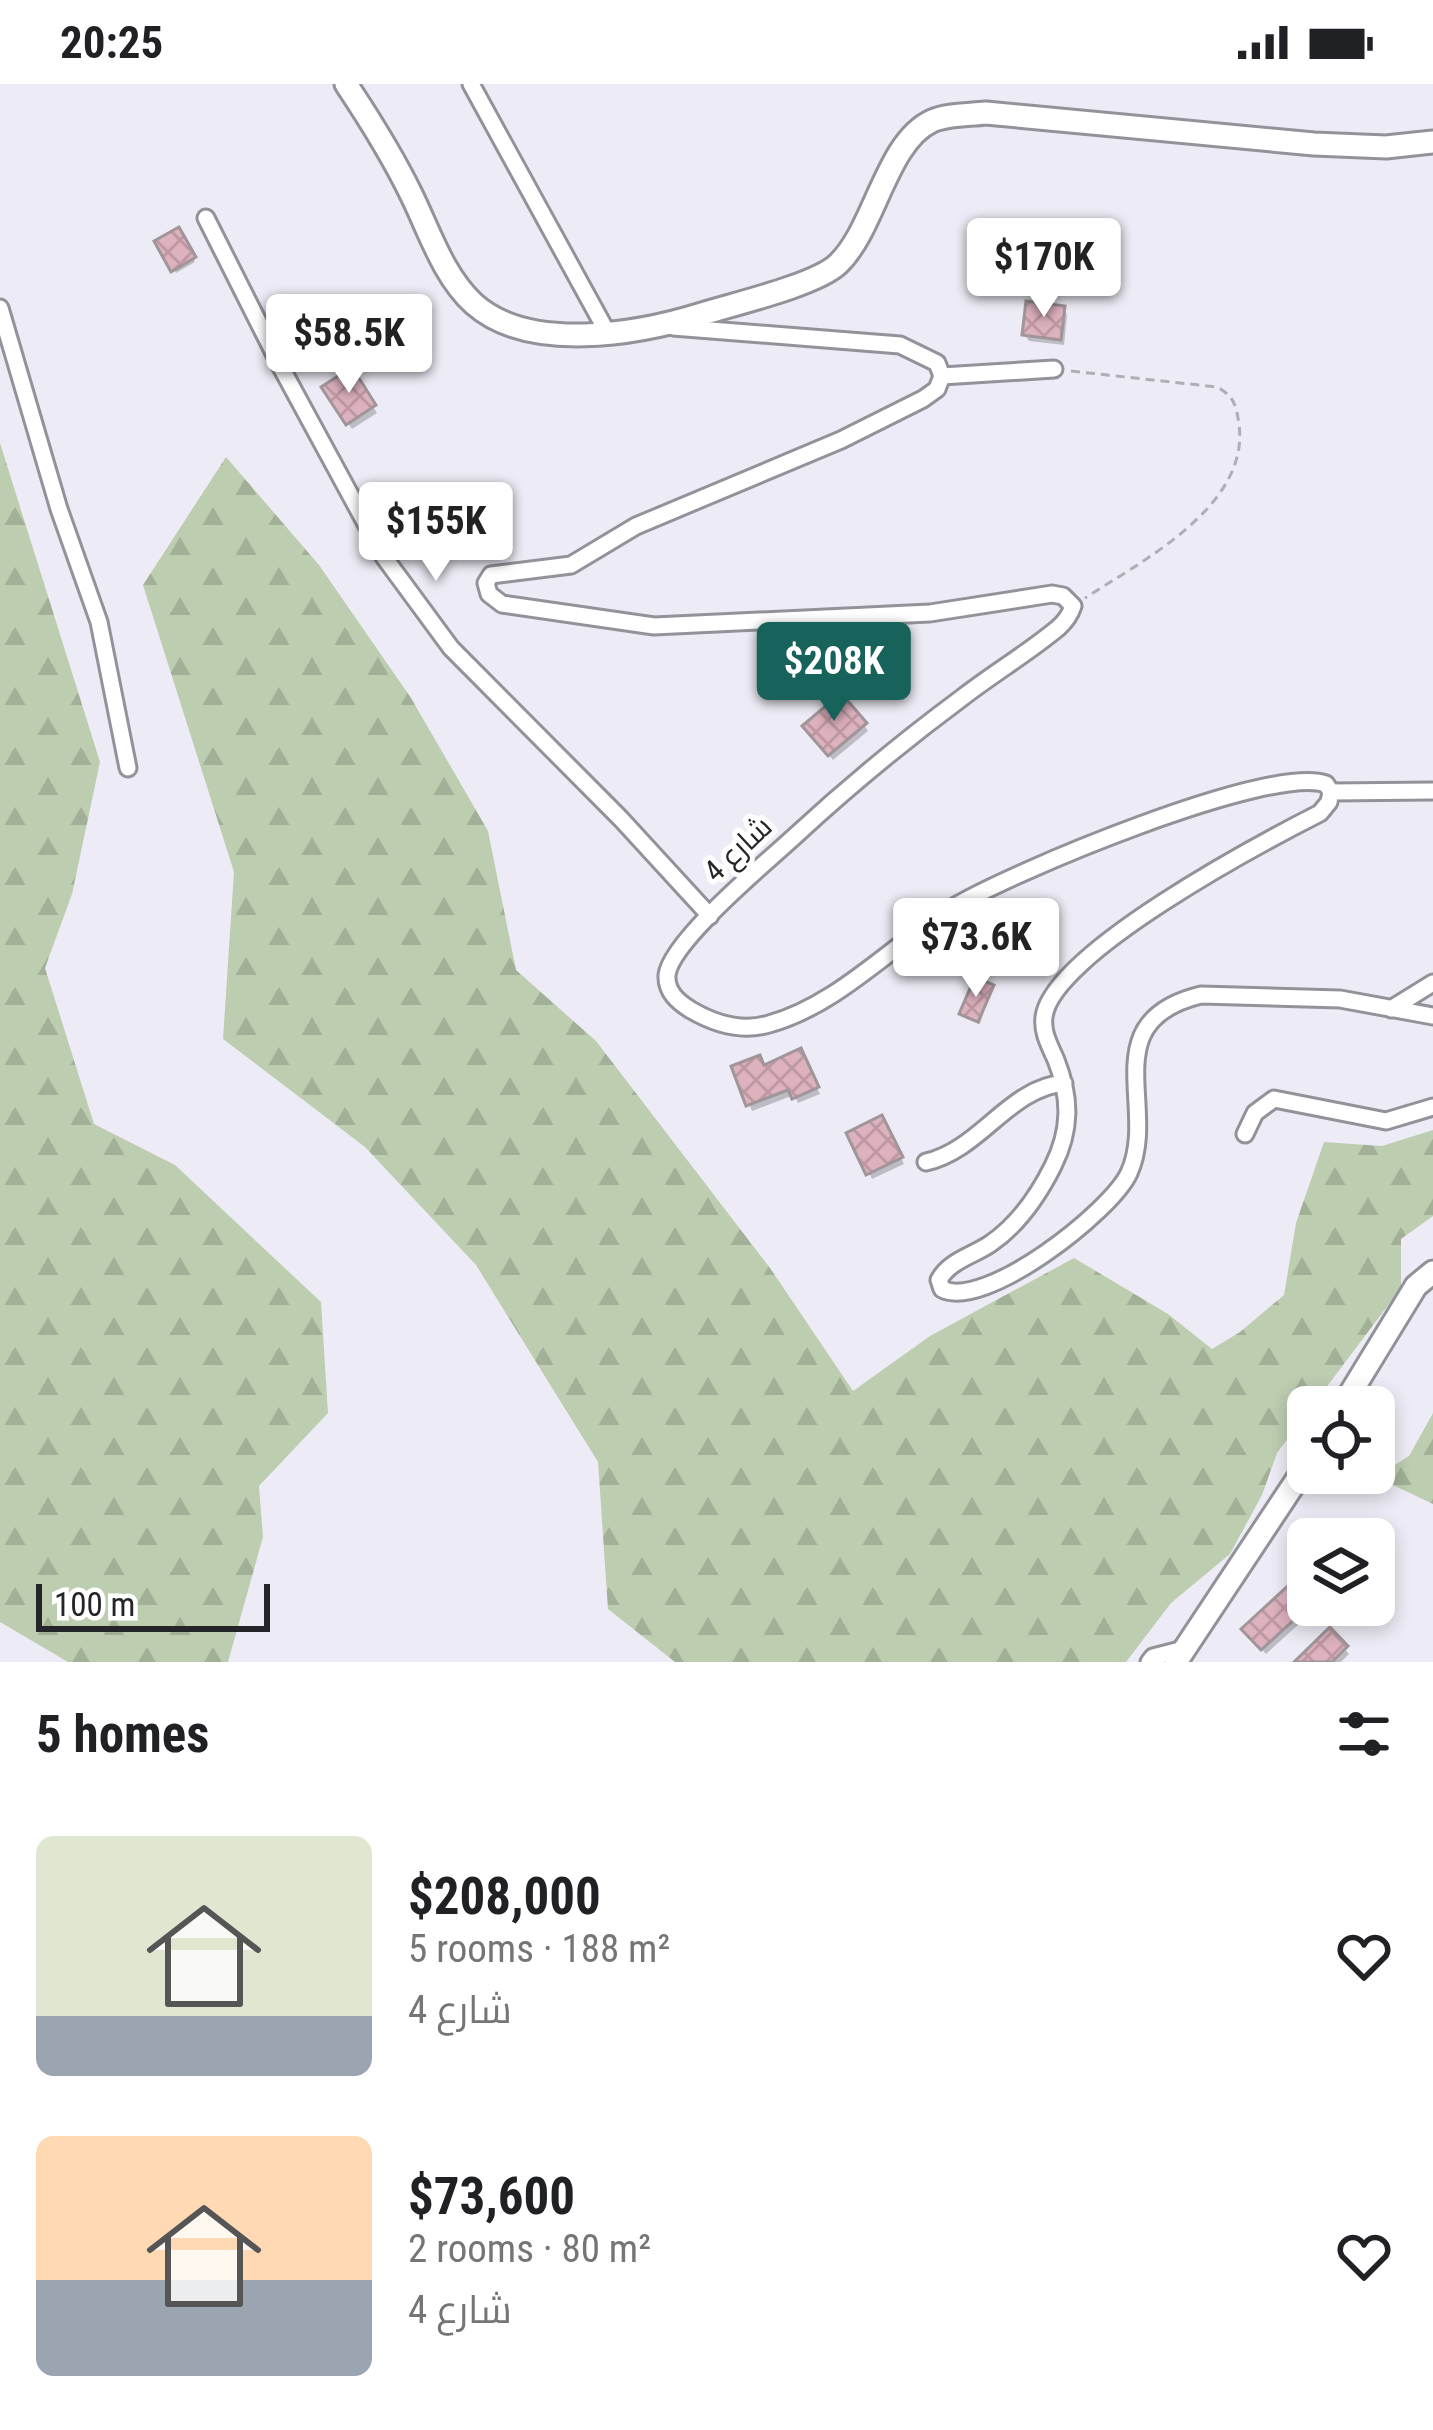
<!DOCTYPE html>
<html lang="en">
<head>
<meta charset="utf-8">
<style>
	:root { --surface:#fff; --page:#f6f6f6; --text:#202124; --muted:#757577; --accent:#17635b }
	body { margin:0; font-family:"Roboto Condensed",Cairo,sans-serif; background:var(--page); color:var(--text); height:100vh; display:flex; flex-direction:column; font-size:45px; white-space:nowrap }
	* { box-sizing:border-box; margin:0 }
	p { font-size:39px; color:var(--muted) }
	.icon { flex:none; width:66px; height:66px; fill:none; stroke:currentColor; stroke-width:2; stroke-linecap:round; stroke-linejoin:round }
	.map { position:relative; height:1578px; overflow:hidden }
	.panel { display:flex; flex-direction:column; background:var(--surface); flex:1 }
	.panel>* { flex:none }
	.controls { position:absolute; left:1287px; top:1302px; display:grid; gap:24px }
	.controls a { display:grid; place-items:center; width:108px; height:108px; border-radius:18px; background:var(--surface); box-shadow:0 6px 18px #0003; font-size:60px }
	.scale { position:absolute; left:36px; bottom:30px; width:234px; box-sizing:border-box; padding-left:12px; border:6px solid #252428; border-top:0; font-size:33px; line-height:42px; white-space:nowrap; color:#252428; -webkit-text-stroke:9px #fff; paint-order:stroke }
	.price { position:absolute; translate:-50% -102px; padding:0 27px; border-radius:12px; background:#fff; color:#222; font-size:39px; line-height:78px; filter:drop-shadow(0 3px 6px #0008) }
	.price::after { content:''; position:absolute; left:50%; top:72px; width:36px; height:27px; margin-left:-18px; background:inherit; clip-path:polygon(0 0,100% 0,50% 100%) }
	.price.active { background:var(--accent); color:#fff }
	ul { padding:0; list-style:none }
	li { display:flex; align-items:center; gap:36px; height:300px; padding:0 36px }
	li span { display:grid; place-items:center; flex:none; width:336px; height:240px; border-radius:18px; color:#555 }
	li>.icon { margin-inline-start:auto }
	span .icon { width:144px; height:144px; fill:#fffc; stroke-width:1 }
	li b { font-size:51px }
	h2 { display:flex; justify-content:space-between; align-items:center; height:144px; padding:0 36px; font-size:51px }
	.status { display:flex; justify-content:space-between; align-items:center; height:84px; padding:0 60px; background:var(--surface); direction:ltr }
	.status svg { height:33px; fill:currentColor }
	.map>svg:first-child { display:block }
	.forest { fill:url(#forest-firs) }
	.shadow { fill:#0003 }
	.building { fill:url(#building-cross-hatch); stroke:#a09598; stroke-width:3 }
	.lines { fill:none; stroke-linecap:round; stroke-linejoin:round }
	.minor-casing { stroke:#92929a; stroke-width:21 }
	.major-casing { stroke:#92929a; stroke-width:27 }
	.path { stroke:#afaeb7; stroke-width:3; stroke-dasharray:9 6; stroke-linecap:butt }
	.minor { stroke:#fff; stroke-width:15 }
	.major { stroke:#fff; stroke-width:21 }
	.labels { text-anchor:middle; stroke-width:10; stroke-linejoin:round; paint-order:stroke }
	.street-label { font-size:30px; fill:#252428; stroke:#fff }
</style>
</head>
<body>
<div class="status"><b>20:25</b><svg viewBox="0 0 49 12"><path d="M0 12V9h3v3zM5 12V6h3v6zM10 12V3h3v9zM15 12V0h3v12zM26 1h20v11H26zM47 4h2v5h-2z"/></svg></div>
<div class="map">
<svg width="1433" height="1578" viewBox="0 0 1433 1578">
	<defs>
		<pattern id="forest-firs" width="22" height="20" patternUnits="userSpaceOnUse" patternTransform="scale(3)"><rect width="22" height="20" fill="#bdcdb0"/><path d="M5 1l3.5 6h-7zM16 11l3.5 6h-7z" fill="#a2b097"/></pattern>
		<pattern id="building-cross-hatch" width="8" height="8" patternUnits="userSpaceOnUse" patternTransform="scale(3)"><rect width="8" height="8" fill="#ddb1be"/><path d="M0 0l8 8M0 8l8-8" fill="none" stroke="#be98a3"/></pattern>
	</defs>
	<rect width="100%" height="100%" fill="#edecf6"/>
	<path class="forest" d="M 0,359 L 100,678 L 72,810 L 45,884 L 94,1040 L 175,1081 L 321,1218 L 328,1329 L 259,1402 L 263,1453 L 228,1578 L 68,1578 L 0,1538 Z
		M 226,373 L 319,481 L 411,614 L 488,747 L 516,886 L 596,957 L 770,1184 L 853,1307 L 930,1252 L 1074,1174 L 1168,1230 L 1212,1265 L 1240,1248 L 1284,1211 L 1296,1139 L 1324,1058 L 1382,1062 L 1433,1046 L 1433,1132 L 1401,1155 L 1401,1204 L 1277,1369 L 1262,1411 L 1230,1470 L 1171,1519 L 1126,1578 L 675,1578 L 608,1525 L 598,1378 L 476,1181 L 365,1063 L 223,955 L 234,788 L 143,501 Z
		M 1433,1329 L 1433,1420 L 1376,1393 L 1409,1372 Z"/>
	<path class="shadow" d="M 177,147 L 195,178 L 176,189 L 158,158 Z
		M 1064,225 L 1067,231 L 1064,261 L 1029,257 L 1025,251 Z
		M 351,288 L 377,329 L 352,345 L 325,304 Z
		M 864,641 L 868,647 L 833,676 L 809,648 Z
		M 992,903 L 980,940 L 965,934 L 963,930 Z
		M 800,968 L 820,1010 L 798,1019 L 794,1011 L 752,1027 L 735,984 L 764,985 Z
		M 881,1035 L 904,1080 L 872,1095 L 850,1050 Z
		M 1308,1501 L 1308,1521 L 1320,1521 L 1266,1570 L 1248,1551 Z
		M 1330,1548 L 1349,1570 L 1341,1578 L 1299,1578 Z"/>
	<path class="building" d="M 179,143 L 196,173 L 171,188 L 154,157 Z
		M 1026,217 L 1065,222 L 1061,256 L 1022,251 Z
		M 352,283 L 376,321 L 346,341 L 321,303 Z
		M 841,609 L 867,639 L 828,672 L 802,642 Z
		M 975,893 L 994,901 L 978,938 L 959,930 Z
		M 801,964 L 819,1003 L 792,1015 L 788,1006 L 746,1022 L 731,982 L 760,971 L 764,981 Z
		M 882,1031 L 903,1073 L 866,1091 L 846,1049 Z
		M 1302,1489 L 1308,1496 L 1308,1523 L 1261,1566 L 1241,1545 Z
		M 1330,1543 L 1348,1562 L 1332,1578 L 1294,1578 Z"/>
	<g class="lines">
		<g class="minor-casing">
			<path id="minor" d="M 471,0 L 607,248
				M 206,134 L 282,285 L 384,473 L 451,564 L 621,735 L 710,832
				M 0,224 L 59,425 L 99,538 L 128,684
				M 673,243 L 900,261 L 937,279 L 942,292 L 937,305 L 923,315 L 841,356 L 636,442 L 571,481 L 491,491 L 486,499 L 489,510 L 502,520 L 654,542 L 930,529 L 1052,510 L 1063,512 L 1073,522 C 1070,531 1066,537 1058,544 C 1028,569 994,589 963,613 C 905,656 848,703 795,752 C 768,777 671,857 667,891 C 666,908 678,918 691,926 C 715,940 742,948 769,940 C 838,921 892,861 952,824 C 1009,789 1270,680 1326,700 L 1331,708 L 1329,718 L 1320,729 C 1263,758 1051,870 1044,933 C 1042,949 1050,962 1056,976 C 1071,1014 1071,1046 1053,1082 C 1038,1112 1018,1141 990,1160 C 972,1172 949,1177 939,1196 L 942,1205 C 984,1227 1111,1128 1129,1089 C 1159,1024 1093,937 1201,911 L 1340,915 L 1433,932
				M 942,292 L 1054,285
				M 1331,708 L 1433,707
				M 1391,925 L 1433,899
				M 1245,1050 L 1255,1029 L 1274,1015 L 1386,1037 L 1433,1023
				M 926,1078 C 980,1066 1009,1004 1064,999
				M 1149,1578 L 1153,1573 L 1184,1565"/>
		</g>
		<g class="major-casing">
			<path id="major" d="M 346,0 C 370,36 392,71 411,110 C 429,146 443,192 474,220 C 529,269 638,250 702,230 C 734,220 816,201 838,180 C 875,145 886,58 932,37 C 947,30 969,31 986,29 L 1314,60 L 1386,63 L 1433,58
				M 1342,1323 L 1416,1202 L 1433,1188
				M 1176,1578 L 1308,1379"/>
		</g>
		<path class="path" d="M 1071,287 L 1217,303 C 1234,312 1236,321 1239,340 C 1250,422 1142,477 1085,514"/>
		<use href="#minor" class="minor"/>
		<use href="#major" class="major"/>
	</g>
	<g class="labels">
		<g class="street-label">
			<text transform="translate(738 765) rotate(-43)" y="10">شارع 4</text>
		</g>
	</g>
</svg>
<div class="controls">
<a><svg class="icon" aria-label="locate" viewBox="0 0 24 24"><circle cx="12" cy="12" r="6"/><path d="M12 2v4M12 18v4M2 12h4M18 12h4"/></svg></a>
<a><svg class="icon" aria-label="layers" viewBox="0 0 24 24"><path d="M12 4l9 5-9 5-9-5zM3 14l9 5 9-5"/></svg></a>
</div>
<div class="scale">100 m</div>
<b class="price" style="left:1044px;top:236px">$170K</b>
<b class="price" style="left:349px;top:312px">$58.5K</b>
<b class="price" style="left:436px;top:500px">$155K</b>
<b class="price active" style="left:834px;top:640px">$208K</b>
<b class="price" style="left:976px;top:916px">$73.6K</b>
</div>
<section class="panel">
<h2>5 homes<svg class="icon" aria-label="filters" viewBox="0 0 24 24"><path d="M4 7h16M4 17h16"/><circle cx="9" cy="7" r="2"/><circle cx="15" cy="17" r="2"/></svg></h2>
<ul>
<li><span style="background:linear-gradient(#dfe7d0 75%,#9aa5b1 0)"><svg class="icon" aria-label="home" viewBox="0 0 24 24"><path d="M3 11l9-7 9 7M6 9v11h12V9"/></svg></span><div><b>$208,000</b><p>5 rooms · 188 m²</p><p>شارع 4</p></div><svg class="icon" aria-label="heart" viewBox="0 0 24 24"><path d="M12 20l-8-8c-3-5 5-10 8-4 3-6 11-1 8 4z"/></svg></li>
<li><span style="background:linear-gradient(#ffd9b3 60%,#9aa5b1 0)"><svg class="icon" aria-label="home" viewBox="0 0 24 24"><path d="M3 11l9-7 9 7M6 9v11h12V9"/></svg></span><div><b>$73,600</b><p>2 rooms · 80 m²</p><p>شارع 4</p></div><svg class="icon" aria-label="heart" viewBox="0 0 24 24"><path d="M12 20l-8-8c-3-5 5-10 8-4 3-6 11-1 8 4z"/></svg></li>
</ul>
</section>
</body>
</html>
